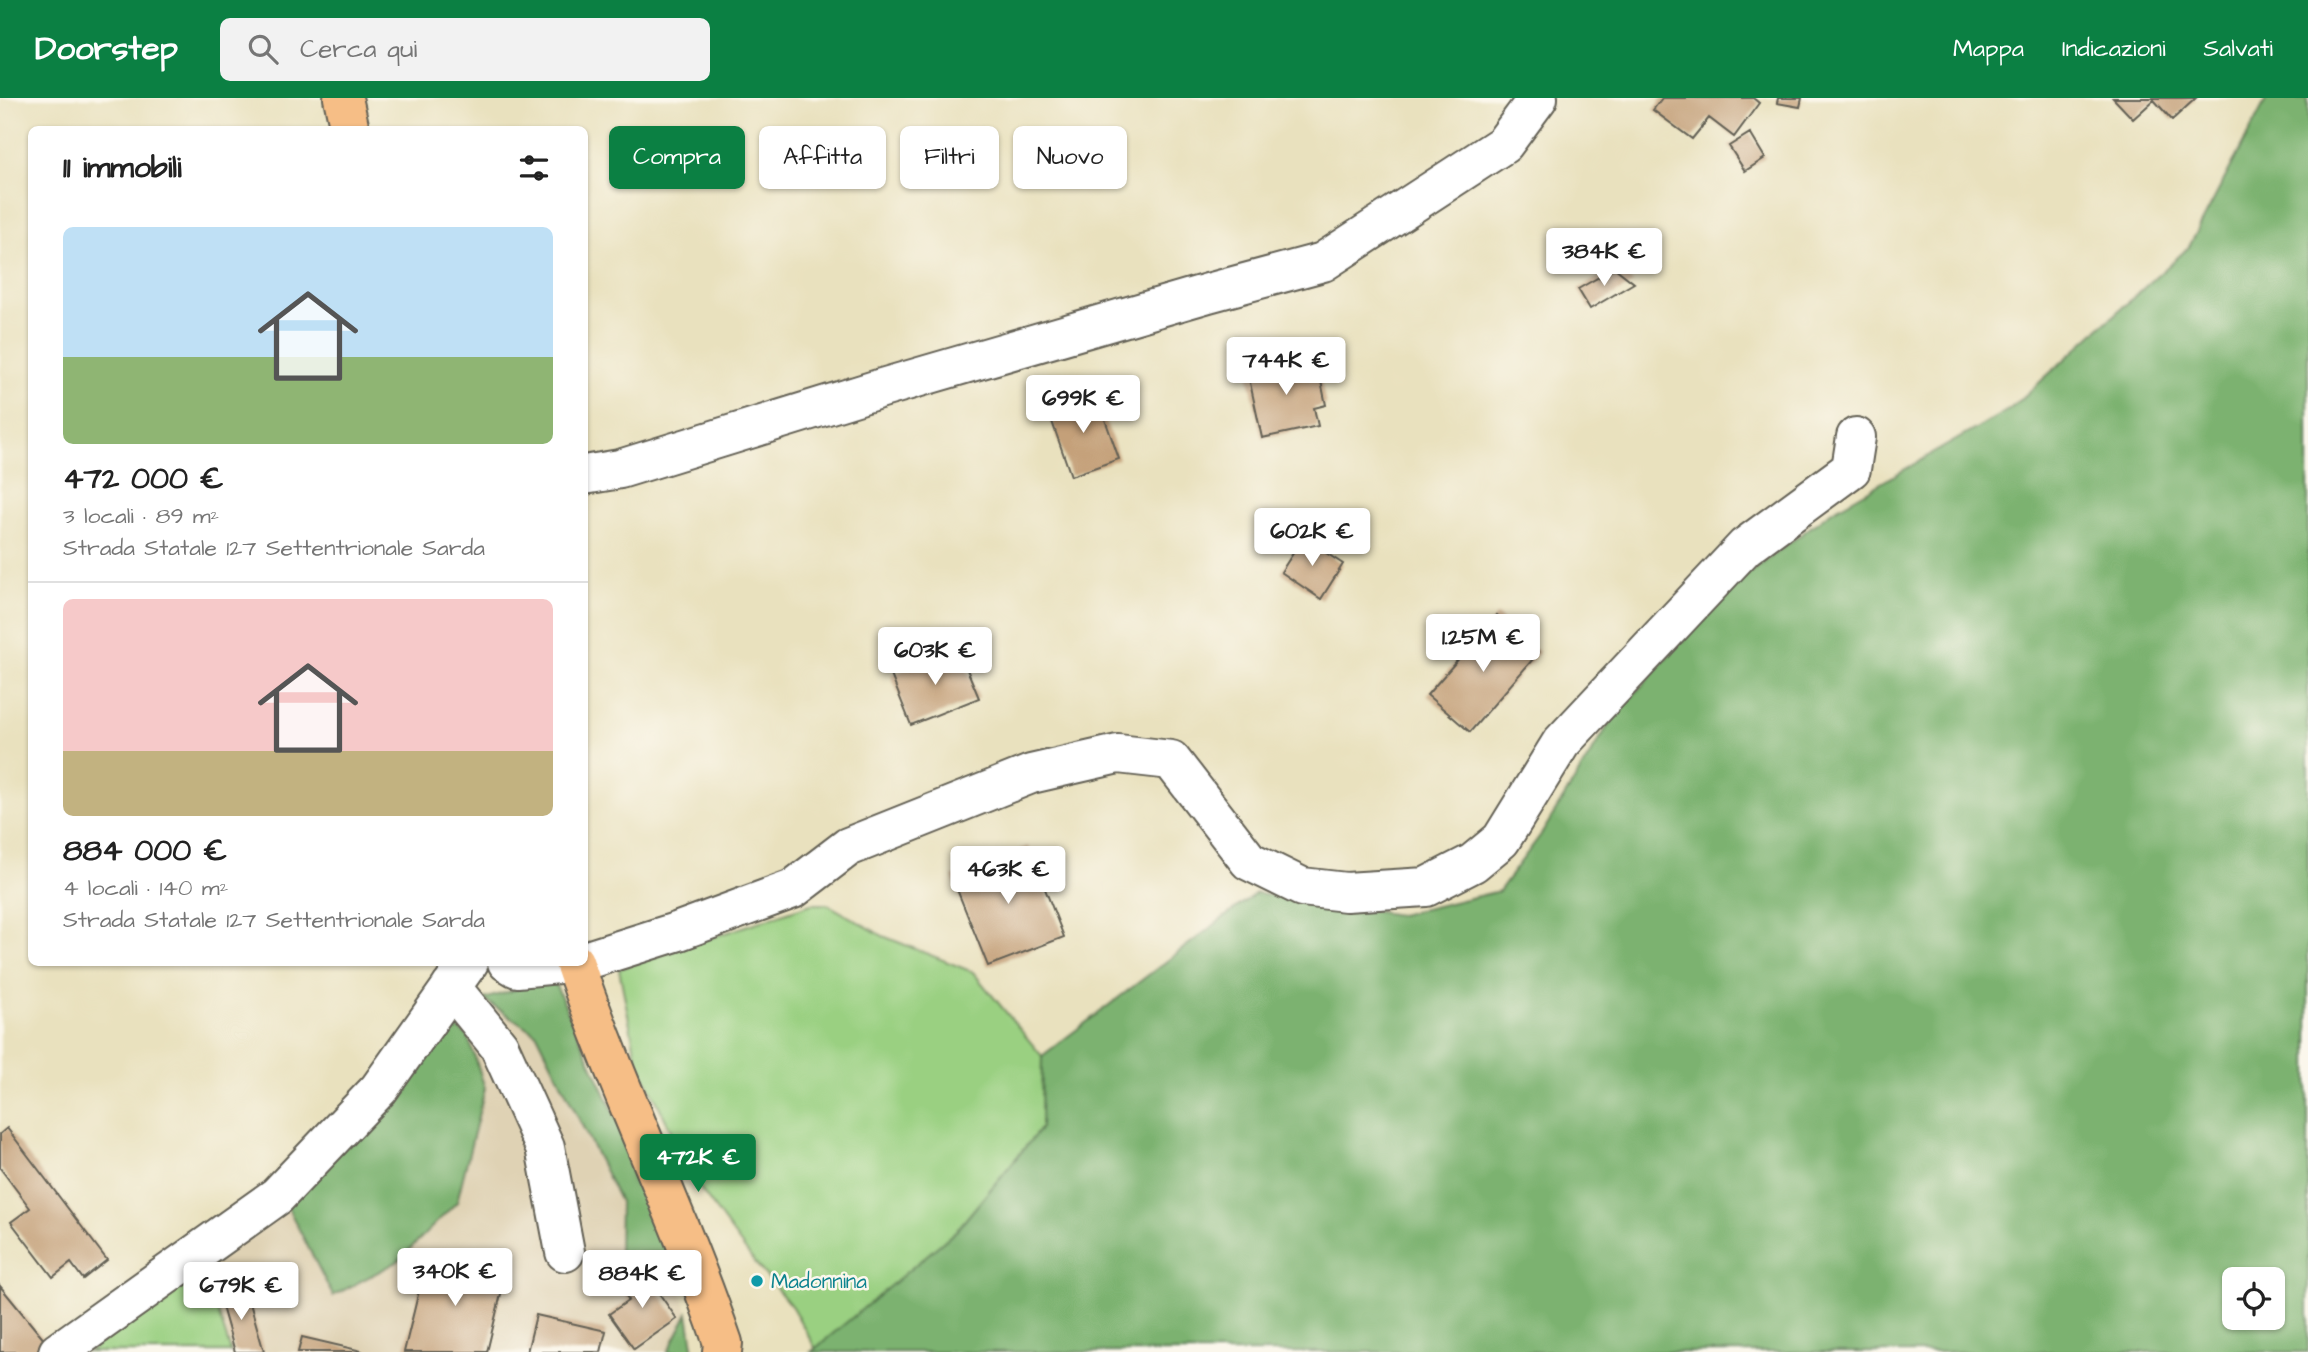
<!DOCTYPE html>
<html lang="it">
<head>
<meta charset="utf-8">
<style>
	:root { --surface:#fff; --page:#f2f2f2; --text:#222; --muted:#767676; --line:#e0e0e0; --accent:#0b8043 }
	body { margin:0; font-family:"Architects Daughter",sans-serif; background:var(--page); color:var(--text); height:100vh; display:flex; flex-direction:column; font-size:26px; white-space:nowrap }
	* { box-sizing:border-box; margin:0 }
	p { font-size:23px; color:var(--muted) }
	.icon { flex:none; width:38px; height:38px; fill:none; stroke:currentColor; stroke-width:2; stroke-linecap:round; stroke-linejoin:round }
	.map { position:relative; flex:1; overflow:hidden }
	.sheet { position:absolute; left:28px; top:28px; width:560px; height:840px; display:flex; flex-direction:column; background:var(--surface); border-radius:10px; box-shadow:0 2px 5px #0004 }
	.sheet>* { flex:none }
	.guide { position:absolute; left:609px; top:28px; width:665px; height:63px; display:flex; gap:14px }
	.tools { position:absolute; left:2222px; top:1169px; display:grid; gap:14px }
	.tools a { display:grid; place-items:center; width:63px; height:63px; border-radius:10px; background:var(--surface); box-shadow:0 2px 5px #0004; font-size:35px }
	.price { position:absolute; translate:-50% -60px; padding:0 16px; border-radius:7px; background:#fff; color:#222; font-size:23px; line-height:46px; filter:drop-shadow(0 2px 4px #0008) }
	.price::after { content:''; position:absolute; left:50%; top:42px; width:21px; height:16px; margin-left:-10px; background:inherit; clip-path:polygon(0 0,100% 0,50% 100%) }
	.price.on { background:var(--accent); color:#fff }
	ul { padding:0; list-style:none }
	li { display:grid; align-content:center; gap:14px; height:371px; padding:0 35px }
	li+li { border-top:2px solid var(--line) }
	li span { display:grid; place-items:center; height:217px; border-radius:10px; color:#555 }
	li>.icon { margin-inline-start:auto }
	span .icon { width:126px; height:126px; fill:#fffc; stroke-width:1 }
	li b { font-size:30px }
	h2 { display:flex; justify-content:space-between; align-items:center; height:84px; padding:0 35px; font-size:30px }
	.tag { padding:0 24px; border-radius:10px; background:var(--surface); box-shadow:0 2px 5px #0004; font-size:24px; line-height:63px }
	.tag.on { background:var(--accent); color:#fff }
	header { display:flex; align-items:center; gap:42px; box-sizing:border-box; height:98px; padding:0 35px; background:var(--accent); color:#fff }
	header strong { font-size:33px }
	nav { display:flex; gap:38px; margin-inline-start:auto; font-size:24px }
	.search { width:490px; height:63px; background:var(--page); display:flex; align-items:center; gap:18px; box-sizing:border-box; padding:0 24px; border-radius:10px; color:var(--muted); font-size:26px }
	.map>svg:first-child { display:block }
	.built { fill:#dfd2b4 }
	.green { fill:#9ad081; stroke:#5b764e; stroke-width:2 }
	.forest { fill:#7bb26f; stroke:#4c6746; stroke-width:2; fill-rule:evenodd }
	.building { fill:#c4a079 }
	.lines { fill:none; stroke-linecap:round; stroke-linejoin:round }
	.minor-casing { stroke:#646155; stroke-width:42 }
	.major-casing { stroke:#646155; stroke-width:42 }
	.minor { stroke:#fff; stroke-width:38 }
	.major { stroke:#f6be86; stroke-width:38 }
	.culture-dot { fill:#0f9aa8; stroke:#fbf7ec; stroke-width:2.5 }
	.labels { text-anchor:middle; stroke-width:5; stroke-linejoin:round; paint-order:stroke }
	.culture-label { font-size:21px; fill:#0d838f; stroke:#fbf7ec; text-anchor:start }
</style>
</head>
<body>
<header>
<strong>Doorstep</strong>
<div class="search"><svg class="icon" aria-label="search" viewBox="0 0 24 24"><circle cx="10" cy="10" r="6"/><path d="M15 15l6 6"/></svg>Cerca qui</div>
<nav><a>Mappa</a><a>Indicazioni</a><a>Salvati</a></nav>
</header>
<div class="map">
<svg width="2308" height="1254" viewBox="0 0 2308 1254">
	<rect width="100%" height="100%" fill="#fbf7ec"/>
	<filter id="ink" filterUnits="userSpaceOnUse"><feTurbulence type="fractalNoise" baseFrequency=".0143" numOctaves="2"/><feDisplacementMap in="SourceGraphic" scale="14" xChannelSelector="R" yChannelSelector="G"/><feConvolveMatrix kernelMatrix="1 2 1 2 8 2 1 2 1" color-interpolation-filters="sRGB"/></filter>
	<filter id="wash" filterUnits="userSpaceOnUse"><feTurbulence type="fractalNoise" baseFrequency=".00686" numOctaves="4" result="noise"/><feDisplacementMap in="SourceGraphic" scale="28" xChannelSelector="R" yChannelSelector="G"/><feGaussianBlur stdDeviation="1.57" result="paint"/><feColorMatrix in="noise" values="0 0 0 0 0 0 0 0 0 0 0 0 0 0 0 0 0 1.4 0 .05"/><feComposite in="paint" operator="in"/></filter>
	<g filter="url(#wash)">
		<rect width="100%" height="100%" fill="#e9e1be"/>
		<path class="built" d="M 553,881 L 641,1074 L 688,1215 L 694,1254 L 231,1254 L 203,1168 L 448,923 L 483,901 Z"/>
		<path class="green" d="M 811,806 L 827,806 L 883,838 L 973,874 L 1042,958 L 1041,1030 L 957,1132 L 817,1253 L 792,1209 L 751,1160 L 697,1086 L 637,963 L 619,871 Z
			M 203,1168 L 231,1254 L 88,1254 Z"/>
		<path class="forest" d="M 2267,0 L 2308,0 L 2308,1254 L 811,1254 L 957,1132 L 1041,1030 L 1042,958 L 1256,795 L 1399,817 L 1499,793 L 1542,735 L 1611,623 L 1723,495 L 1832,413 L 2010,311 L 2189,149 ZM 2235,1181 L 2273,1181 L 2273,1220 L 2235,1220 Z
			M 553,881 L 641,1074 L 667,1155 L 619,1156 L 620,1104 L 537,936 L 483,901 Z
			M 448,923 L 468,938 L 485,990 L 457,1104 L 397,1164 L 333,1198 L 287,1108 Z
			M 688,1215 L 694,1254 L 668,1254 Z"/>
		<g id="blocks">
			<path class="building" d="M 1662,0 L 1753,0 L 1759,5 L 1734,39 L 1709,20 L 1692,41 L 1653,12 Z
				M 1778,0 L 1802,0 L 1800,9 L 1777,5 Z
				M 2113,0 L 2196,0 L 2172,22 L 2154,2 L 2133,21 Z
				M 1750,35 L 1765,60 L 1745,73 L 1729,48 Z
				M 1615,170 L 1634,185 L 1590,211 L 1578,191 Z
				M 1284,263 L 1286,271 L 1317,264 L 1326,307 L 1314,310 L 1318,328 L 1262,340 L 1247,271 Z
				M 1096,296 L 1119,361 L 1071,378 L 1048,312 Z
				M 1303,440 L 1343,466 L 1321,501 L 1281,474 Z
				M 1497,517 L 1539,554 L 1470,634 L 1427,597 Z
				M 958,550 L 979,600 L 911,627 L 891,577 Z
				M 1028,748 L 1064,839 L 988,868 L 952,779 Z
				M 7,1030 L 107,1162 L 83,1181 L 71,1165 L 53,1179 L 11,1124 L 30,1110 L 0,1070 L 0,1036 Z
				M 428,1156 L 506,1175 L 487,1254 L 404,1254 Z
				M 642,1171 L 677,1221 L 634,1251 L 609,1216 L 629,1202 L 618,1187 Z
				M 0,1188 L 49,1248 L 42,1254 L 0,1254 Z
				M 246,1191 L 264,1254 L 235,1254 L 219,1198 Z
				M 536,1217 L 606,1233 L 601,1254 L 527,1254 Z
				M 302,1239 L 362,1253 L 362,1254 L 298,1254 Z"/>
		</g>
	</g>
	<g filter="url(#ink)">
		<use href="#blocks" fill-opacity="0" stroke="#646155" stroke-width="2"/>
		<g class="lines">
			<g class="minor-casing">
				<path id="minor" d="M 584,377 L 620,371 L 882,290 L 1208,195 L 1323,164 L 1504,46 L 1538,0
					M 584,863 L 679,833 L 793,791 L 848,749 L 1031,676 L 1118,656 L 1171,662 L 1249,763 L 1302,789 L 1346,794 L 1426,789 L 1473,765 L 1501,742 L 1561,645 L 1745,449 L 1851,371 L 1856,339
					M 507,864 L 517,870 L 580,864
					M 451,889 L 499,948 L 545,1049 L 565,1154
					M 58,1254 L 277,1098 L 379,991 L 469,864"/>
			</g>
			<g class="major-casing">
				<path id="major" d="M 343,0 L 350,32
					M 574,864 C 618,993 679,1116 723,1245 L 722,1254"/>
			</g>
			<use href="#minor" class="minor"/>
			<use href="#major" class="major"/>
		</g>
	</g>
	<circle class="culture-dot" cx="757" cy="1183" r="7"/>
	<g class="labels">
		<g class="culture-label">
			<text x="771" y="1190">Madonnina</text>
		</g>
	</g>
</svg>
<div class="tools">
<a><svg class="icon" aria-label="locate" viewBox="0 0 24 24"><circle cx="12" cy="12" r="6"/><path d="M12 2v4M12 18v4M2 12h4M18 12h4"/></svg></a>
</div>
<b class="price" style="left:1604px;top:190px">384K €</b>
<b class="price" style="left:1286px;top:299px">744K €</b>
<b class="price" style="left:1083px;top:337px">699K €</b>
<b class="price" style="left:1312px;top:470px">602K €</b>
<b class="price" style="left:1483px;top:576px">1.25M €</b>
<b class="price" style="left:935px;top:589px">603K €</b>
<b class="price" style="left:1008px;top:808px">463K €</b>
<b class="price on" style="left:698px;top:1096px">472K €</b>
<b class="price" style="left:455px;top:1210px">340K €</b>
<b class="price" style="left:642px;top:1212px">884K €</b>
<b class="price" style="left:241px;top:1224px">679K €</b>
<div class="guide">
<a class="tag on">Compra</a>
<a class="tag">Affitta</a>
<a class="tag">Filtri</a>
<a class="tag">Nuovo</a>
</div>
<section class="sheet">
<h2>11 immobili<svg class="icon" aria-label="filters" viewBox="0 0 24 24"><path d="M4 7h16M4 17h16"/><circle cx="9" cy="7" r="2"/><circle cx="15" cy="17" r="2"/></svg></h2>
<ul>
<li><span style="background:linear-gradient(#bfe0f5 60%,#8fb573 0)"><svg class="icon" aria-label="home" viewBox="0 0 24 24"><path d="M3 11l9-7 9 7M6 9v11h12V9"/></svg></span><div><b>472 000 €</b><p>3 locali · 89 m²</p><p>Strada Statale 127 Settentrionale Sarda</p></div></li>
<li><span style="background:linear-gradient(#f6c9c9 70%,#c2b280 0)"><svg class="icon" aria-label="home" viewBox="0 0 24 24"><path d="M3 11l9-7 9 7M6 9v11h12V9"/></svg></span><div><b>884 000 €</b><p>4 locali · 140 m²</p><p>Strada Statale 127 Settentrionale Sarda</p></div></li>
</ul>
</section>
</div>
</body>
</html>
